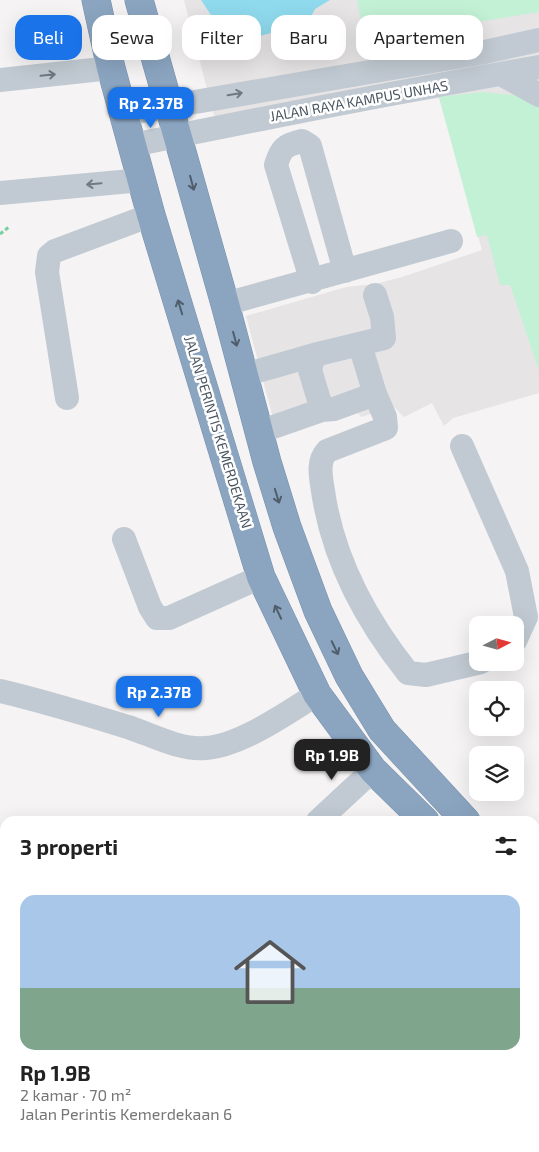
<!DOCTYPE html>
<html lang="id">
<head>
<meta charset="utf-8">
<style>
	:root { --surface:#fff; --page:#f6f6f6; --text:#222; --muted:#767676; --accent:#1a73e8 }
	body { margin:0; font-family:"Exo 2",sans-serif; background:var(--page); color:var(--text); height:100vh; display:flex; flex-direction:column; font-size:19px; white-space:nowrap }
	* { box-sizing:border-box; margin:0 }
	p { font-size:16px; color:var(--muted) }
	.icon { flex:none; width:28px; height:28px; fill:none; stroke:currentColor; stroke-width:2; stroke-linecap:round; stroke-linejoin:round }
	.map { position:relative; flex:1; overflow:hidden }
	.panel { position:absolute; left:0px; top:816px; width:540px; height:336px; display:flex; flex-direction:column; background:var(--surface); border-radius:15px 15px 0 0; box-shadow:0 5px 20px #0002 }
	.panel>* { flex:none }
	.top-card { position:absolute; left:15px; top:15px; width:510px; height:45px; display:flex; gap:10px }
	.needle { width:32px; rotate:84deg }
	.fabs { position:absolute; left:469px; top:616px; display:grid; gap:10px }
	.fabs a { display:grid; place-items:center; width:55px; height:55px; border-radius:10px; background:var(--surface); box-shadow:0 5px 20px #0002; font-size:25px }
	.price { position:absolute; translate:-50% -42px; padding:0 11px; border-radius:10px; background:var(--accent); color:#fff; font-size:16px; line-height:32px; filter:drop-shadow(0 1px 2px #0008) }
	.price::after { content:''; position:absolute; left:50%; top:30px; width:15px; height:11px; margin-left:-8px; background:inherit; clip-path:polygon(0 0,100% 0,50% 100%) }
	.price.active { background:#222; color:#fff }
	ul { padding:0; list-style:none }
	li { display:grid; align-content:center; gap:10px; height:265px; padding:0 20px }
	li span { display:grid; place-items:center; height:155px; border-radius:15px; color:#555 }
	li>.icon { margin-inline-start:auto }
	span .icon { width:90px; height:90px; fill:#fffc; stroke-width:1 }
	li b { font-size:21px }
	h2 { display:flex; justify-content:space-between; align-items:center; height:60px; padding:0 20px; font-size:21px }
	.tag { padding:0 18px; border-radius:15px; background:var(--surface); box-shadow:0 5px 20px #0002; font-size:18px; line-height:45px }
	.tag.active { background:var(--accent); color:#fff }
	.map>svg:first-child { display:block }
	.commercial { fill:#fdf9ef }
	.education { fill:#e6e4e5 }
	.green { fill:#c3f1d5 }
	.water { fill:#90daee }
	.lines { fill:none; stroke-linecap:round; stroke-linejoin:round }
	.highway-casing { stroke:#7690ad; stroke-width:29 }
	.path { stroke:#7ad0a6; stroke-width:3; stroke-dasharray:4 2.5; stroke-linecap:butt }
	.minor { stroke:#c1cad2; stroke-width:24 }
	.highway { stroke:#8ba5c1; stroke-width:28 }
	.oneway { stroke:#6e7983 }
	.oneway2 { stroke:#505e6b }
	.labels { text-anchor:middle; stroke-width:5; stroke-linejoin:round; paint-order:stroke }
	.street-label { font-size:14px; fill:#4a5661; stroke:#fff }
</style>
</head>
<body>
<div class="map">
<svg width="539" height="1152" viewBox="0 0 539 1152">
	<rect width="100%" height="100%" fill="#f5f3f3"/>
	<path class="commercial" d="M 535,970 L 539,974 L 539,1152 L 505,1152 L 496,1148 L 535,1148 Z"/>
	<path class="education" d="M 184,0 L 539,0 L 539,393 L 453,418 L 444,426 L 432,403 L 404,417 L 394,407 L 361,417 L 354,408 L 277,433 L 246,316 L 346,287 L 375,284 L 402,277 L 482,250 L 439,98 L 320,117 L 220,139 Z"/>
	<path class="green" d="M 357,0 L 539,0 L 539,12 L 365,40 Z
		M 484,92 L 539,98 L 539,371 L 510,285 L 500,285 L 487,235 L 477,237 L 439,97 Z
		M 169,1148 L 416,1148 L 421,1152 L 165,1152 Z"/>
	<path class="water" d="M 201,0 L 330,0 L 315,9 L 307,24 L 263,35 L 242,44 L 220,38 L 211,15 Z"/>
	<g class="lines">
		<g class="highway-casing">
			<path id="highway" d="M 96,0 L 111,68 L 151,215 L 261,577 L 317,694 L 373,770 L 425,821
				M 139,0 L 225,304 L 267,462 L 287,527 L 318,611 L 349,676 L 382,730 L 466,821
				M 535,885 L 539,888
				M 535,927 L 539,931"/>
		</g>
		<path class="path" d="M 0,234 L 9,227"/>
		<path class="minor" d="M 501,74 L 539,95
			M 0,80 L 111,68
			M 125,114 L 480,53 L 539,40
			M 133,145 C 268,117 403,91 539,67
			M 0,193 L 142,180
			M 312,282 L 276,165 C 281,148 285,145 302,141 L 310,146 L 345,271
			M 375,295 L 382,317 L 384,338 L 314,355 L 310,370 L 322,410 L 334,409 L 375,394
			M 225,304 L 451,241
			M 360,345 L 375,394 L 385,417 L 386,428 L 327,451 C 317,462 321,477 323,491 C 333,560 365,619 408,673 L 426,675 L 481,662
			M 244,375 L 314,355
			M 67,398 L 47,272 L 49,256 L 55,251 L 151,215
			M 259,432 L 322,410
			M 462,446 L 517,571 L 526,617 L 515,641
			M 124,539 L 150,607 L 157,618 L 169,618 L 261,577
			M 0,691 C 43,701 85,714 128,727 C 152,735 179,750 205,748 C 240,746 287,713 317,694
			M 318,821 L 373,770
			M 0,1016 L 5,1014
			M 535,1037 L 539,1035
			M 440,1152 L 444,1148"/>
		<use href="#highway" class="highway"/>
	</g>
	<defs><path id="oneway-shaft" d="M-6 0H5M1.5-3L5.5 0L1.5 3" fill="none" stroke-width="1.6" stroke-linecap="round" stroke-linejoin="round" transform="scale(1.25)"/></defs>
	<g class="oneway">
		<use href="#oneway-shaft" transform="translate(48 75) rotate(-6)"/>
		<use href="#oneway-shaft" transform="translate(235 94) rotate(-10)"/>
		<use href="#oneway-shaft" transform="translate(94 184) rotate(175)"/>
	</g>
	<g class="oneway2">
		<use href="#oneway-shaft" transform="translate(192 183) rotate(75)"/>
		<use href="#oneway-shaft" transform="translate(180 307) rotate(-107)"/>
		<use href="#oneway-shaft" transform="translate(235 339) rotate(75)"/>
		<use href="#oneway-shaft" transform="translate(277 496) rotate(73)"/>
		<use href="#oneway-shaft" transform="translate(278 612) rotate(-115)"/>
		<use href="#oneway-shaft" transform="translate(335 648) rotate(64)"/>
	</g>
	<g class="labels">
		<g class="street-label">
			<text transform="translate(359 101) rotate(-10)" y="5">JALAN RAYA KAMPUS UNHAS</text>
			<text transform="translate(218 432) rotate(73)" y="5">JALAN PERINTIS KEMERDEKAAN</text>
		</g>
	</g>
</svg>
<div class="fabs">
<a><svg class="needle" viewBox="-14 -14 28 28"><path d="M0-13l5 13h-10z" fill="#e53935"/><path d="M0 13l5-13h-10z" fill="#767676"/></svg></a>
<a><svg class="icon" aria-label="locate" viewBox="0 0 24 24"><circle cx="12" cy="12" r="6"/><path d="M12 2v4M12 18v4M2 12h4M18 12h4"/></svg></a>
<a><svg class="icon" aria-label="layers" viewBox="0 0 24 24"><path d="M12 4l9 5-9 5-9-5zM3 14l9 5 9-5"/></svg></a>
</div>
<b class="price" style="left:151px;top:129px">Rp 2.37B</b>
<b class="price" style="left:159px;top:718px">Rp 2.37B</b>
<b class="price active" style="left:332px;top:781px">Rp 1.9B</b>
<div class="top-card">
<a class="tag active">Beli</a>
<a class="tag">Sewa</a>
<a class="tag">Filter</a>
<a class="tag">Baru</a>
<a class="tag">Apartemen</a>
</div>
<section class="panel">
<h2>3 properti<svg class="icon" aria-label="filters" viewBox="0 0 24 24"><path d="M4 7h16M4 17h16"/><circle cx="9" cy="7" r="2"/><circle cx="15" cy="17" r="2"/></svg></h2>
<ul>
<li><span style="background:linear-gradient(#a9c7e8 60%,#7fa58c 0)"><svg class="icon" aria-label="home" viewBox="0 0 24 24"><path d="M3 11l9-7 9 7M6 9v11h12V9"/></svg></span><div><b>Rp 1.9B</b><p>2 kamar · 70 m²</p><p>Jalan Perintis Kemerdekaan 6</p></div></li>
</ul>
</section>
</div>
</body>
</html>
